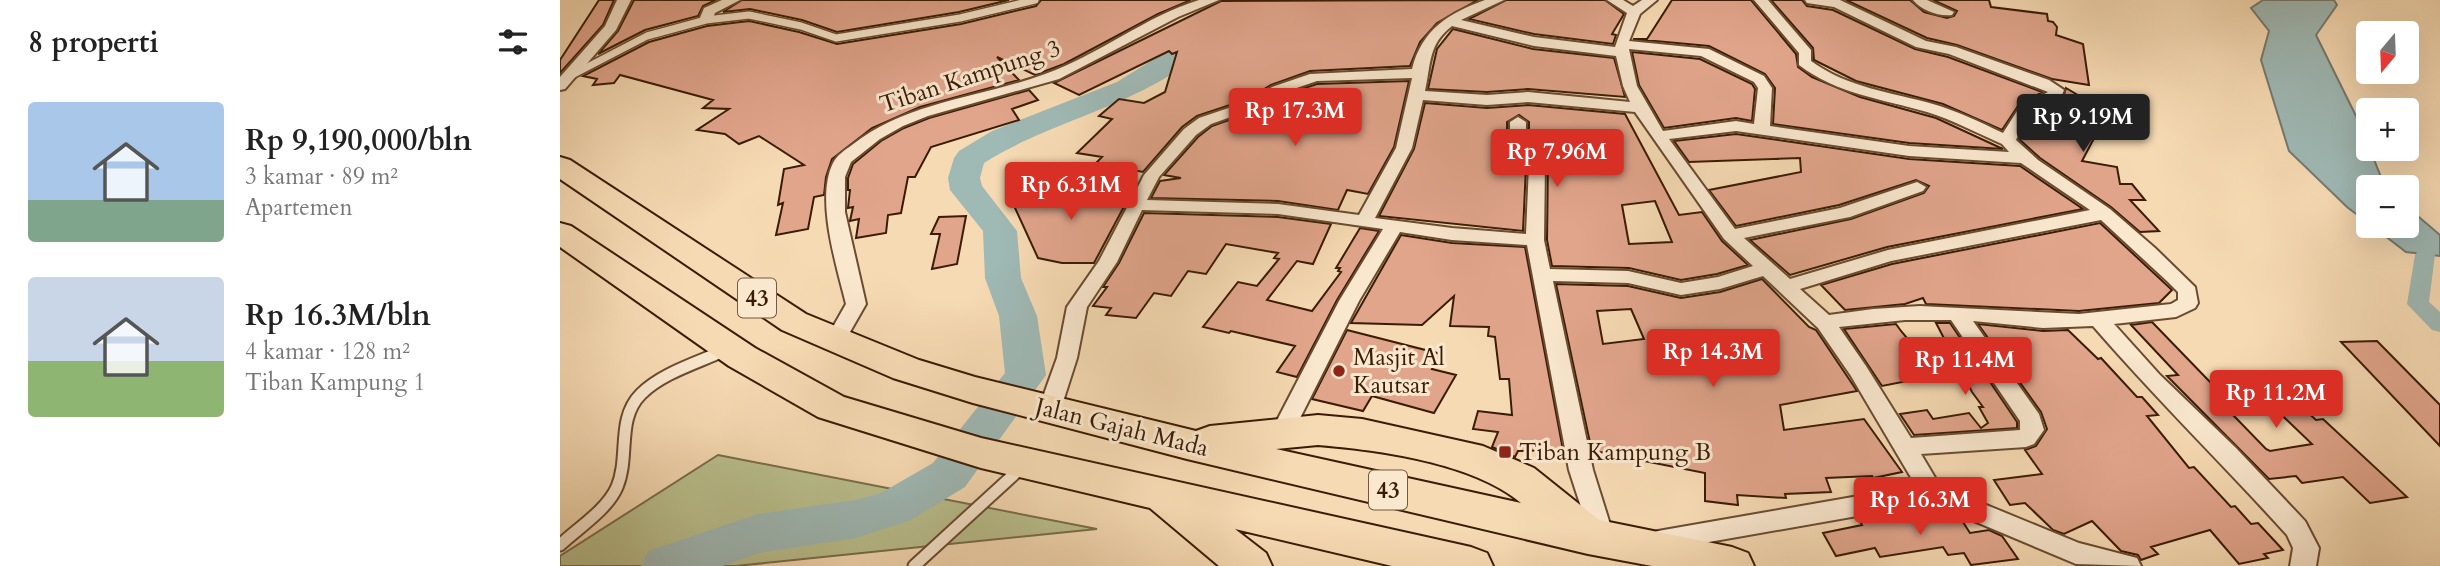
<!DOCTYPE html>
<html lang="id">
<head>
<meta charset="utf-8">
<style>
	:root { --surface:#fff; --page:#f6f6f6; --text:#222; --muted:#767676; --accent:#d93025 }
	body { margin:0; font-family:Cardo,serif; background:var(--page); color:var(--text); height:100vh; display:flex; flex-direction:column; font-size:26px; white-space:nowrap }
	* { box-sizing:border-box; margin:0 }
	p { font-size:23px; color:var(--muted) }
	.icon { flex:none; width:38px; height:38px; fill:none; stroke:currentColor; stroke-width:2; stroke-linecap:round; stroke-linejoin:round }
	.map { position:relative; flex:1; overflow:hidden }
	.drawer { display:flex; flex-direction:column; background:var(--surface); width:560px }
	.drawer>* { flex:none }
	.needle { width:46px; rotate:199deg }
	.controls { position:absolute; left:1796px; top:21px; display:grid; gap:14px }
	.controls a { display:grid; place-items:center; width:63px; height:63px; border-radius:7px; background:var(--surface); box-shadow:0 7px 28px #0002; font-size:35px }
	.price { position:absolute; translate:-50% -60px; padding:0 16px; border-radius:7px; background:var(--accent); color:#fff; font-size:23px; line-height:46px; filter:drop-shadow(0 2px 4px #0008) }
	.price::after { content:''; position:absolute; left:50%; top:42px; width:21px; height:16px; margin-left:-10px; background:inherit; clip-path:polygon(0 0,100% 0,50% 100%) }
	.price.current { background:#222; color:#fff }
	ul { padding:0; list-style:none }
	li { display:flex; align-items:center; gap:21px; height:175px; padding:0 28px }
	li span { display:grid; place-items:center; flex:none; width:196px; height:140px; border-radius:7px; color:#555 }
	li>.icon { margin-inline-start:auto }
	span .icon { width:84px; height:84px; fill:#fffc; stroke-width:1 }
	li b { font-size:30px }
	h2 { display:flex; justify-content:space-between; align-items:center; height:84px; padding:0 28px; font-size:30px }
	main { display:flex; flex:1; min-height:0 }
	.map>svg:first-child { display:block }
	.green { fill:#bac08e; stroke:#7a6e4a; stroke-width:2 }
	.water { fill:#9fb9b5; stroke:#777a6f; stroke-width:2 }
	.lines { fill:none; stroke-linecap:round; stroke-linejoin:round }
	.canal { fill:#9fb9b5; fill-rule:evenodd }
	.river { fill:#9fb9b5; fill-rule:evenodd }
	.building { fill:#e1a58c; stroke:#3a1c05; stroke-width:2; fill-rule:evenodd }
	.service-far1-casing { stroke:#694c30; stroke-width:10 }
	.service-casing { stroke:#694c30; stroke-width:15 }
	.minor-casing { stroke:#694c30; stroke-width:4 }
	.trunk-casing { stroke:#3a1c05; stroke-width:4 }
	.service-far1 { stroke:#f9e7ce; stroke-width:7 }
	.service { stroke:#f9e7ce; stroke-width:11 }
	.minor { fill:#f9e7ce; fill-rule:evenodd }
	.trunk { fill:#f6dab3; fill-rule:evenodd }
	.poi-dot { fill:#8f2418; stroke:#f9e7ce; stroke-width:2.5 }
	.labels { text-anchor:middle; stroke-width:6; stroke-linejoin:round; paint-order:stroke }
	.shield { fill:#f9e7ce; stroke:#735941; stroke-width:2 }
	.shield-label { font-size:23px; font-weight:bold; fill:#3a1c05 }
	.street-label { font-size:24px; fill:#3a1c05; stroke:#f9e7ce }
	.poi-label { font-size:24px; fill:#3a1c05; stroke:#f9e7ce; text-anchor:start }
</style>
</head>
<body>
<main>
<section class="drawer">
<h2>8 properti<svg class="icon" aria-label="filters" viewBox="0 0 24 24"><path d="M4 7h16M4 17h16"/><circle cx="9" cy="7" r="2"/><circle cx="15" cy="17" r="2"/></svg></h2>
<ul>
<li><span style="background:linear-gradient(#a9c7e8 70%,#7fa58c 0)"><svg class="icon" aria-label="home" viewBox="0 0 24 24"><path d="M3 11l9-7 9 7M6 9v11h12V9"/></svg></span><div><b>Rp 9,190,000/bln</b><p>3 kamar · 89 m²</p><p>Apartemen</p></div></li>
<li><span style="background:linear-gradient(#c9d6e8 60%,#8fb573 0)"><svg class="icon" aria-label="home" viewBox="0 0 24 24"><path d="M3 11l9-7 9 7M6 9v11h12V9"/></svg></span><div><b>Rp 16.3M/bln</b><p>4 kamar · 128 m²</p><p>Tiban Kampung 1</p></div></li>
</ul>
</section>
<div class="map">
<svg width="1880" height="566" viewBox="0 0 1880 566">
	<rect width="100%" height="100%" fill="#f6dab3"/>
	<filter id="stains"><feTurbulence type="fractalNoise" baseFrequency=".00286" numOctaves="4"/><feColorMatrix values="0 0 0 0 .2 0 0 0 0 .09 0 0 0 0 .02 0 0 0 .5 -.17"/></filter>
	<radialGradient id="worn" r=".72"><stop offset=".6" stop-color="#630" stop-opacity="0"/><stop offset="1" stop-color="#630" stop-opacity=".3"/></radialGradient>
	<path class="green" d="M 158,455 L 537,529 L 176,566 L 0,566 L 0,556 Z"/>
	<path class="water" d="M 1703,0 L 1774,0 L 1777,5 L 1756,35 L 1798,120 L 1825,187 L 1808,187 L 1808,223 L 1787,207 L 1729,151 L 1701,60 L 1709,31 L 1691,8 Z
		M 1846,206 L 1880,235 L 1880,256 L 1846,252 L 1812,226 L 1846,226 Z"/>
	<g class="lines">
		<path class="canal" d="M 1865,249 L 1872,251 L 1875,255 L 1869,302 L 1880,312 L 1880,332 L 1872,330 L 1847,304 L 1855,255 L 1858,251 Z"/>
		<path class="river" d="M 652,17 L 661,19 L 665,25 C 613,100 498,115 424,163 L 420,178 L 422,186 L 457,231 L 461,278 L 477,316 L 486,375 L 405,487 L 351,520 L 296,538 L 199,553 L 163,566 L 81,566 L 88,551 L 198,514 L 296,500 L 321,493 L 373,463 L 445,373 L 439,316 L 425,278 L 423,231 L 390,190 L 388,178 L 394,158 L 399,151 L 432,131 L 557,82 L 610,49 L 643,19 Z"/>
	</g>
	<path class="building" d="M 39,0 L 54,0 L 43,25 L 0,73 L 0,60 Z
		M 74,0 L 156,0 L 143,6 L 138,16 L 85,30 L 38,54 L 58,31 Z
		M 182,0 L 449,0 L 399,12 L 277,32 L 242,20 L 190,9 L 163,12 Z
		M 481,0 L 631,0 L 598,14 L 504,64 L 475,75 L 437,57 L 459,80 L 360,107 L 312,128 L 272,159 L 266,177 L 264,195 L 254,197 L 248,229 L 216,235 L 223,203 L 218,205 L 224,169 L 244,165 L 199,136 L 179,144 L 165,134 L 137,130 L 169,109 L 143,108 L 153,100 L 60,75 L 54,83 L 33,85 L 37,79 L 23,76 L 89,42 L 147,26 L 189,21 L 239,32 L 277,44 L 401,24 L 476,6 Z
		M 918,0 L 877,23 L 860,42 L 850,66 L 750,71 L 711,85 L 688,99 L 637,116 L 622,127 L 583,172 L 536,163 L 542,157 L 517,153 L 552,119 L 539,116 L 559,99 L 584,103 L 605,92 L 617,52 L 612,54 L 609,51 L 519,95 L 494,83 L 661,1 Z
		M 946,0 L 1045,0 L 1064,14 L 1052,34 L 1056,35 L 1053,44 L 974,34 L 909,19 Z
		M 1112,0 L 1191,0 L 1236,54 L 1238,67 L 1252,77 L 1300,97 L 1376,118 L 1443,149 L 1349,143 L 1213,124 L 1215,88 L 1205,74 L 1149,46 L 1073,39 L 1087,39 Z
		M 1211,0 L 1242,0 L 1247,6 L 1273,10 L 1355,49 L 1388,57 L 1482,92 L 1458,106 L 1442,130 L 1383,104 L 1296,81 L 1254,60 L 1253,48 Z
		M 1286,0 L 1350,0 L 1364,12 L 1387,18 L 1394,16 L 1397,11 L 1373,0 L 1429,0 L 1431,7 L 1487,14 L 1488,21 L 1493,22 L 1497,27 L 1496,35 L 1523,44 L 1529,85 L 1492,79 L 1397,45 L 1367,38 Z
		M 893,29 L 973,49 L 1054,58 L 1065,97 L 968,89 L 927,92 L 868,89 L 877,49 Z
		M 1072,52 L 1140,59 L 1192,84 L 1195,89 L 1192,121 L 1176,118 L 1104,128 L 1079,85 Z
		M 849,81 L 834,147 L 808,194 L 787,190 L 778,210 L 718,201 L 591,198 L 600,181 L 621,178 L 604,175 L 638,137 L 652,126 L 700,109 L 723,95 L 757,84 Z
		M 1506,88 L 1560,120 L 1541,125 L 1522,161 L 1557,167 L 1560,184 L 1572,184 L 1585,200 L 1570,200 L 1599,231 L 1580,232 L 1551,207 L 1480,158 L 1459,139 L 1475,116 L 1502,101 Z
		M 469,90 L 478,100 L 452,109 L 459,120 L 371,147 L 355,177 L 348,177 L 341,213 L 328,215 L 326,233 L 296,238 L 299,219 L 290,221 L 293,207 L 288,208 L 290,190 L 288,190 L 288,178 L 293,164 L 321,141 L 344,128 L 369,118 Z
		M 865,103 L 927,108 L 968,105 L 1065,114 L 1119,215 L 1142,212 L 1162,241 L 1188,265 L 1157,274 L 1121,280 L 1069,268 L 992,266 L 987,240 L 988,163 L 969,150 L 969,122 L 959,115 L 947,122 L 947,153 L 966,166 L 963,231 L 819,216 L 854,149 ZM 1095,201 L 1112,242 L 1069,244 L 1062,205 Z
		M 1176,134 L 1349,159 L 1460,166 L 1523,209 L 1327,247 L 1230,275 L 1190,240 L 1291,219 L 1364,193 L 1369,186 L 1356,180 L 1279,205 L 1176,226 L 1149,190 L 1241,172 L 1240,158 L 1129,162 L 1114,141 Z
		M 576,184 L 534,263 L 502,263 L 478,258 L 450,197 L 467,191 L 471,198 Z
		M 584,213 L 718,217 L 771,224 L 753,264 L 737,261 L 707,300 L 752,311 L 781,272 L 778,271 L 780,268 L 776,268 L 800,228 L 819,231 L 777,300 L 737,377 L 717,372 L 735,346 L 671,331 L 669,333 L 643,327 L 678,282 L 697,286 L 719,259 L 714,258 L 718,253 L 666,244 L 646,274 L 628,271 L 611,296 L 594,293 L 576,318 L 546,315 L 551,308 L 533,306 L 547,287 L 543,287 L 559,263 Z
		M 406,216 L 397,264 L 372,269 L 380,234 L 371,234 L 379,217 Z
		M 1540,223 L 1612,290 L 1599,303 L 1519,311 L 1366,304 L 1363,298 L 1345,304 L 1285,310 L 1261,285 L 1332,264 Z
		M 841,235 L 892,243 L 965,247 L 1003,450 L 958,451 L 955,457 L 932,447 L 938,432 L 913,429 L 918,411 L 952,415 L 949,379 L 940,379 L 935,337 L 928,336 L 929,327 L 890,326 L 894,296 L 862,325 L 791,323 Z
		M 1202,279 L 1249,327 L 1256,330 L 1297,391 L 1220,405 L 1224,430 L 1304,419 L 1342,472 L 1313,478 L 1312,476 L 1266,478 L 1271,492 L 1225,494 L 1226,498 L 1177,495 L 1178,505 L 1145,501 L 1145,473 L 1069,458 L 1071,453 L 1032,452 L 996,284 L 1068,286 L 1121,298 L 1160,292 ZM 1071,309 L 1084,339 L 1043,344 L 1037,311 Z
		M 1592,322 L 1681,414 L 1673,415 L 1706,449 L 1710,451 L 1752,444 L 1710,404 L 1715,403 L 1697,386 L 1716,383 L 1756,420 L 1763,419 L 1847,497 L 1810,503 L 1783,477 L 1742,483 L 1736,476 L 1709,479 L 1607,376 L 1618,375 L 1571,325 Z
		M 1376,323 L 1390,323 L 1457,422 L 1457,428 L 1354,435 L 1340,414 L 1367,410 L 1373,419 L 1409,413 L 1421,428 L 1428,423 L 1419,407 L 1423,407 L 1412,392 Z
		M 1336,324 L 1341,331 L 1378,375 L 1322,386 L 1284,329 Z
		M 1418,324 L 1483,331 L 1508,330 L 1538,359 L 1541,358 L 1577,397 L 1582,397 L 1598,415 L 1587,416 L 1629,468 L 1634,467 L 1671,507 L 1675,506 L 1691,524 L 1698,523 L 1723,550 L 1704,554 L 1708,558 L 1679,564 L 1650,530 L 1591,547 L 1598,554 L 1581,560 L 1578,555 L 1561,551 L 1532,521 L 1504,534 L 1493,530 L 1465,503 L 1450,505 L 1434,480 L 1482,474 L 1465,450 L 1476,446 L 1487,429 L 1481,412 Z
		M 787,330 L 881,354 L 872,369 L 896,375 L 874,413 L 812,396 L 803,411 L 752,399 Z
		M 1817,341 L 1880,405 L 1880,446 L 1781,342 Z
		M 1371,506 L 1379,509 L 1383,515 L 1390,514 L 1401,519 L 1410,533 L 1429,530 L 1442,536 L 1458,559 L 1411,565 L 1404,553 L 1388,555 L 1383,547 L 1320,557 L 1315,548 L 1276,556 L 1263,533 L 1302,525 L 1298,518 Z"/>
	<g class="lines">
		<g class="service-far1-casing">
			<path id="service-far1" d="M 12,75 L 87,36 L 146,20 L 189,15 L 241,26 L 276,38 L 400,18 L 475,0"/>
		</g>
		<g class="service-casing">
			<path id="service" d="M 0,545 C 18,528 47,510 57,487 C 70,456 56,419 81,394 C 102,373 137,363 163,351
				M 354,566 L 461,468"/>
		</g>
		<g class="minor-casing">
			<path id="minor" d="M 57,0 L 71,0 L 56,30 L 5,89 L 0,90 L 0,77 L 45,26 Z
				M 162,0 L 180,0 L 155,13 L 151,23 L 141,23 L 139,20 L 144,8 Z
				M 639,0 L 659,0 L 618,17 L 499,79 L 368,116 L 343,126 L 320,139 L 291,162 L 285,177 L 285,212 L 306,304 L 282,346 L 268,346 L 265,341 L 286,304 C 277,267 255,199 273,163 C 277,155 285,150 292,145 C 348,101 420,98 485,74 C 539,55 584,17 639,0 Z
				M 925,0 L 944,0 L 901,20 L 974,37 L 1055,47 L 1067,13 L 1047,0 L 1063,0 L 1073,6 L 1082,0 L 1097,0 L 1080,14 L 1069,41 L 1149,49 L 1204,76 L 1212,88 L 1210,126 L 1349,146 L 1449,152 L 1442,144 C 1417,133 1393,120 1367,112 C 1322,99 1277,94 1239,65 L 1239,53 L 1194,0 L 1208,0 L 1251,50 L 1251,61 C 1288,88 1331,92 1373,104 C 1397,111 1420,122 1443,133 L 1459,108 L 1488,92 L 1389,54 L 1356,47 L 1274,7 L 1247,3 L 1245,0 L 1280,0 L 1366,41 L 1396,47 L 1489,80 L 1504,90 L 1500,100 C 1477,106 1465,118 1456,140 L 1478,160 L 1550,209 L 1595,248 L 1635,287 L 1638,303 L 1635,308 L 1616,317 L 1554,324 L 1600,375 L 1676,448 L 1745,521 L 1759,548 L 1756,566 L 1730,566 L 1733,548 L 1727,535 C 1663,464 1595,398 1533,326 L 1483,328 L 1413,321 L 1479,414 L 1484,430 L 1474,444 L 1466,447 L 1361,454 L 1380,486 L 1519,543 L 1577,558 L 1581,566 L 1516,564 L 1371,503 L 1098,551 L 1089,548 L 1086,541 L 1089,534 L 1098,531 L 1356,486 L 1291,376 L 1258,328 L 1203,276 L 1160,289 L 1121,295 L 1068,283 L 993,281 L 1033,470 L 1054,537 L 1051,544 L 1042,547 L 1033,544 L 1009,470 L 967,245 L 892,240 L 840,232 L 799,301 L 730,438 L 722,440 L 714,438 L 711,432 L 779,301 L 823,229 L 718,214 L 582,210 L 557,262 L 527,307 L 517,358 L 501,408 L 498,414 L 490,416 L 482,414 L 479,408 L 497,358 L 507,307 L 539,261 L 584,175 L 624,129 L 639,118 L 689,101 L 712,87 L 750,74 L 852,69 C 862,29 889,13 925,0 ZM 892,26 L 974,46 L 1056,56 L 1063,86 L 1070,102 L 968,92 L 927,95 L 865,91 C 871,65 868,44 892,26 ZM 1069,49 L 1141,56 L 1194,82 L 1198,88 L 1194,124 L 1176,121 L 1103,131 L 1077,86 ZM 852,78 L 836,148 L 799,215 L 718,204 L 587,200 L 599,177 L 636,135 L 651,124 L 699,107 L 722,93 L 757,81 ZM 863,100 L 927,105 L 968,102 L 1075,112 L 1164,239 L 1193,266 L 1158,277 L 1121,283 L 1068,271 L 990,269 L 984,240 L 985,163 L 966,151 L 966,122 L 958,117 L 950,122 L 950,153 L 969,165 L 966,234 L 892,228 L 815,218 L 852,148 ZM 1176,131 L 1349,156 L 1461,163 L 1530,210 L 1328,250 L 1230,279 L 1184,238 L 1290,217 L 1363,191 L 1366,187 L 1357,182 L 1280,208 L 1175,229 L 1109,139 ZM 1541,220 L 1608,282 L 1618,292 L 1618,300 L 1611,304 L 1519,314 L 1360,306 L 1313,309 L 1269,315 L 1240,289 L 1331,261 ZM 1345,320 L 1391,320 L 1460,421 L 1460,430 L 1351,438 L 1306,366 L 1279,327 Z
				M 1353,0 L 1367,0 L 1394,12 L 1392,15 C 1379,17 1361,10 1353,0 Z"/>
		</g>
		<g class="trunk-casing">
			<path id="trunk" d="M 0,157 L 10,160 L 246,314 L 359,360 L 415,377 L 636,431 L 650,426 L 758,415 L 802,419 L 923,446 L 974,468 L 1039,520 L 1172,547 L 1188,553 L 1194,566 L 1092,566 L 1028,554 L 627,459 L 413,403 L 333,378 L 222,330 L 0,179 ZM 758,445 C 819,450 914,463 961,503 L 716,449 Z
				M 0,223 L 11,226 L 195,348 L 284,397 L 421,438 L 911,547 L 927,553 L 933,566 L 832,566 L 675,529 L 706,553 L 712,566 L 659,566 L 590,508 L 421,468 L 258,417 L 169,366 L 0,247 Z"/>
		</g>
		<use href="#service-far1" class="service-far1"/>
		<use href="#service" class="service"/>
		<use href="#minor" class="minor"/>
		<use href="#trunk" class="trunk"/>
	</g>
	<g class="poi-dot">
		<circle cx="779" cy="371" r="7"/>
		<rect x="938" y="445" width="14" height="14" rx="3.5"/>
	</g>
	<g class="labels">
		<g class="shield">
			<rect x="178" y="278.5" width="38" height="39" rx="5"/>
			<rect x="809" y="470.5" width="38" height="39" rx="5"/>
		</g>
		<g class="shield-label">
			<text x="197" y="306">43</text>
			<text x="828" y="498">43</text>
		</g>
		<g class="street-label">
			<text transform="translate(410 76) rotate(-18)" y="8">Tiban Kampung 3</text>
			<text transform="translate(562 427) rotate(14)" y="8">Jalan Gajah Mada</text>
		</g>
		<g class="poi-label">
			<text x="793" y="365">Masjit Al<tspan x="793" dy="28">Kautsar</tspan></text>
			<text x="959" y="460">Tiban Kampung B</text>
		</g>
	</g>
	<rect width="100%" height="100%" filter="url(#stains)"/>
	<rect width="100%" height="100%" fill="url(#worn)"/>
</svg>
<div class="controls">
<a><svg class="needle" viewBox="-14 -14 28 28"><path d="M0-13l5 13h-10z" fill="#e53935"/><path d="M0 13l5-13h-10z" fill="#767676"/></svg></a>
<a>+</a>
<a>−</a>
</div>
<b class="price" style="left:735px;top:148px">Rp 17.3M</b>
<b class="price current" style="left:1523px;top:154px">Rp 9.19M</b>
<b class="price" style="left:997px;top:189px">Rp 7.96M</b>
<b class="price" style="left:511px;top:222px">Rp 6.31M</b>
<b class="price" style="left:1153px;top:389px">Rp 14.3M</b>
<b class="price" style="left:1405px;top:397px">Rp 11.4M</b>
<b class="price" style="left:1716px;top:430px">Rp 11.2M</b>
<b class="price" style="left:1360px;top:537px">Rp 16.3M</b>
</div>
</main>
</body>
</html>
